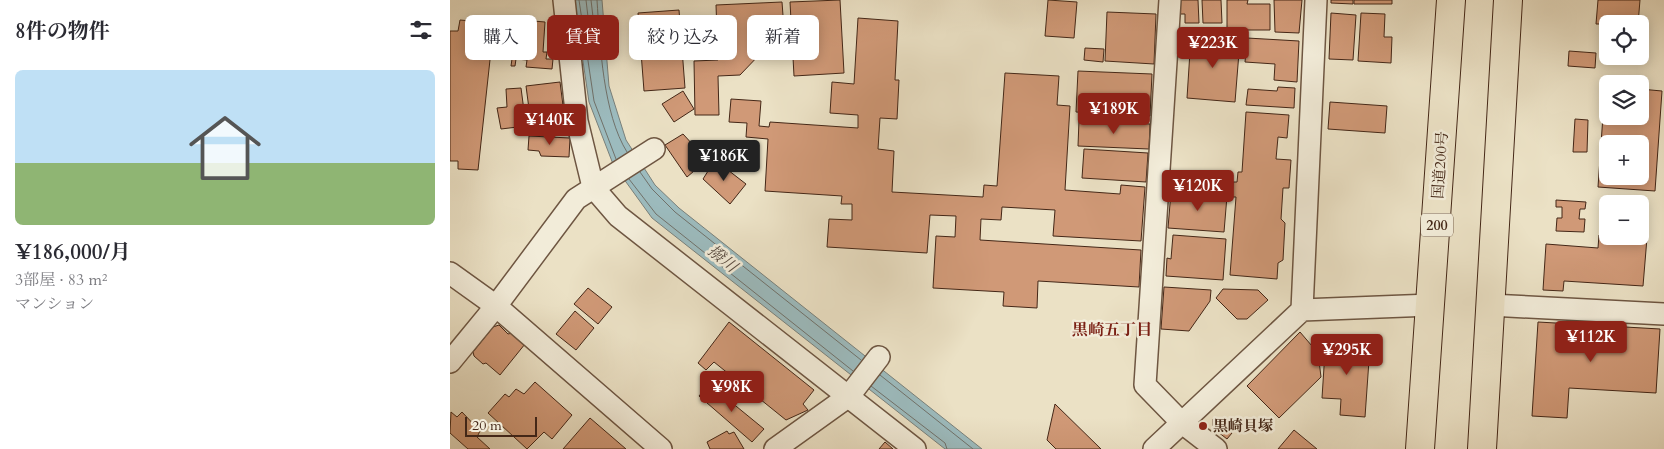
<!DOCTYPE html>
<html lang="ja">
<head>
<meta charset="utf-8">
<style>
	:root { --surface:#fff; --page:#f2f2f3; --text:#2b2b33; --muted:#7c7c81; --accent:#8f2418 }
	body { margin:0; font-family:Cardo,"Noto Serif JP",serif; background:var(--page); color:var(--text); height:100vh; display:flex; flex-direction:column; font-size:19px; white-space:nowrap }
	* { box-sizing:border-box; margin:0 }
	p { font-size:16px; color:var(--muted) }
	.icon { flex:none; width:28px; height:28px; fill:none; stroke:currentColor; stroke-width:2; stroke-linecap:round; stroke-linejoin:round }
	.map { position:relative; flex:1; overflow:hidden }
	.panel { display:flex; flex-direction:column; background:var(--surface); width:450px }
	.panel>* { flex:none }
	.guide { position:absolute; left:15px; top:15px; width:475px; height:45px; display:flex; gap:10px }
	.buttons { position:absolute; left:1149px; top:15px; display:grid; gap:10px }
	.buttons a { display:grid; place-items:center; width:50px; height:50px; border-radius:8px; background:var(--surface); box-shadow:0 2px 12px #0003; font-size:25px }
	.scale { position:absolute; left:15px; bottom:12px; width:72px; box-sizing:border-box; padding-left:5px; border:2px solid #442717; border-top:0; font-size:14px; line-height:18px; white-space:nowrap; color:#442717; -webkit-text-stroke:4px #f2ecd9; paint-order:stroke }
	.price { position:absolute; translate:-50% -42px; padding:0 11px; border-radius:5px; background:var(--accent); color:#fff; font-size:16px; line-height:32px; filter:drop-shadow(0 1px 2px #0008) }
	.price::after { content:''; position:absolute; left:50%; top:30px; width:15px; height:11px; margin-left:-8px; background:inherit; clip-path:polygon(0 0,100% 0,50% 100%) }
	.price.current { background:#222; color:#fff }
	ul { padding:0; list-style:none }
	li { display:grid; align-content:center; gap:10px; height:265px; padding:0 15px }
	li span { display:grid; place-items:center; height:155px; border-radius:8px; color:#555 }
	li>.icon { margin-inline-start:auto }
	span .icon { width:90px; height:90px; fill:#fffc; stroke-width:1 }
	li b { font-size:21px }
	h2 { display:flex; justify-content:space-between; align-items:center; height:60px; padding:0 15px; font-size:21px }
	.pill { padding:0 18px; border-radius:8px; background:var(--surface); box-shadow:0 2px 12px #0003; font-size:18px; line-height:45px }
	.pill.current { background:var(--accent); color:#fff }
	main { display:flex; flex:1; min-height:0 }
	.map>svg:first-child { display:block }
	.water { fill:#9cbbbe; stroke:#79807b }
	.lines { fill:none; stroke-linecap:round; stroke-linejoin:round }
	.shore { stroke:#70716a; stroke-width:1 }
	.building { fill:#d09977; stroke:#442717; fill-rule:evenodd }
	.street-casing { stroke:#6e5642; stroke-width:24 }
	.highway-casing { stroke:#442717; stroke-width:30 }
	.street { stroke:#f2ecd9; stroke-width:21 }
	.highway { stroke:#ebe1c5; stroke-width:28 }
	.poi-dot { fill:#8f2418; stroke:#f2ecd9; stroke-width:2 }
	.labels { text-anchor:middle; stroke-width:5; stroke-linejoin:round; paint-order:stroke }
	.shield { fill:#f2ecd9; stroke:#786251; stroke-width:1 }
	.shield-label { font-size:14px; font-weight:bold; fill:#442717 }
	.street-label { font-size:15px; fill:#442717; stroke:#f2ecd9 }
	.poi-label { font-size:15px; font-weight:bold; fill:#442717; stroke:#f2ecd9; text-anchor:start }
	.water-label { font-size:16px; font-style:italic; fill:#5a4c41; stroke:#f2ecd9 }
	.neighbourhood-label { font-size:16px; font-weight:bold; fill:#7a1f14; stroke:#f2ecd9 }
</style>
</head>
<body>
<main>
<section class="panel">
<h2>8件の物件<svg class="icon" aria-label="filters" viewBox="0 0 24 24"><path d="M4 7h16M4 17h16"/><circle cx="9" cy="7" r="2"/><circle cx="15" cy="17" r="2"/></svg></h2>
<ul>
<li><span style="background:linear-gradient(#bfe0f5 60%,#8fb573 0)"><svg class="icon" aria-label="home" viewBox="0 0 24 24"><path d="M3 11l9-7 9 7M6 9v11h12V9"/></svg></span><div><b>¥186,000/月</b><p>3部屋 · 83 m²</p><p>マンション</p></div></li>
</ul>
</section>
<div class="map">
<svg width="1214" height="449" viewBox="0 0 1214 449">
	<rect width="100%" height="100%" fill="#ebe1c5"/>
	<filter id="stains"><feTurbulence type="fractalNoise" baseFrequency=".004" numOctaves="4"/><feColorMatrix values="0 0 0 0 .2 0 0 0 0 .09 0 0 0 0 .02 0 0 0 .5 -.17"/></filter>
	<radialGradient id="worn" r=".72"><stop offset=".6" stop-color="#630" stop-opacity="0"/><stop offset="1" stop-color="#630" stop-opacity=".3"/></radialGradient>
	<path class="water" d="M 124,0 L 152,0 L 159,86 L 176,140 L 205,185 L 229,208 L 532,449 L 495,449 L 202,218 L 163,164 L 139,102 Z"/>
	<g class="lines">
		<path class="shore" d="M 129,0 L 144,101 L 166,159
			M 136,0 L 140,34 L 142,37 L 145,34 L 141,0
			M 147,0 C 150,45 153,114 177,152
			M 190,172 L 202,189 L 225,212 L 411,360
			M 179,179 L 206,214 L 403,371
			M 430,375 L 523,449
			M 421,386 L 495,443 L 497,449"/>
	</g>
	<path class="building" d="M 390,0 L 394,73 L 344,76 L 340,2 Z
		M 598,0 L 627,2 L 624,38 L 595,36 Z
		M 732,0 L 748,0 L 749,23 L 735,23 L 735,14 L 729,14 L 728,2 Z
		M 752,0 L 771,0 L 772,23 L 753,23 Z
		M 777,0 L 798,0 L 797,4 L 820,4 L 820,30 L 786,30 L 777,28 Z
		M 824,0 L 852,0 L 849,33 L 825,32 Z
		M 881,0 L 903,0 L 903,4 L 881,3 Z
		M 904,0 L 942,0 L 942,4 L 904,4 Z
		M 1148,0 L 1190,0 L 1188,24 L 1146,24 Z
		M 332,2 L 334,29 L 290,75 L 268,76 L 269,115 L 245,115 L 244,61 L 268,60 L 266,5 Z
		M 229,10 L 235,88 L 194,91 L 188,13 Z
		M 657,12 L 706,14 L 704,64 L 655,61 Z
		M 881,13 L 906,15 L 903,60 L 879,59 Z
		M 911,13 L 935,14 L 934,37 L 942,37 L 941,63 L 908,61 Z
		M 408,18 L 448,21 L 445,80 L 449,80 L 447,119 L 430,118 L 428,149 L 444,151 L 442,192 L 533,197 L 534,185 L 547,186 L 555,73 L 609,76 L 607,105 L 620,106 L 615,190 L 670,194 L 671,185 L 695,187 L 691,241 L 603,236 L 605,210 L 552,207 L 551,220 L 531,219 L 530,240 L 691,250 L 689,287 L 588,281 L 587,308 L 553,306 L 554,292 L 483,288 L 486,236 L 505,237 L 506,216 L 480,215 L 477,253 L 377,247 L 379,219 L 402,220 L 402,204 L 391,204 L 392,196 L 315,191 L 318,139 L 296,137 L 297,123 L 279,122 L 281,99 L 311,101 L 309,126 L 319,127 L 320,122 L 408,128 L 408,115 L 380,113 L 382,82 L 404,84 Z
		M 59,19 L 95,22 L 93,52 L 97,52 L 96,59 L 103,59 L 102,69 L 76,67 L 77,60 L 66,59 L 65,66 L 61,66 L 63,52 L 56,51 L 57,34 L 54,33 L 55,26 L 60,26 Z
		M 10,20 L 44,23 L 28,170 L 8,169 L 8,161 L 0,161 L 0,31 L 8,31 Z
		M 741,36 L 790,40 L 785,102 L 737,98 Z
		M 797,38 L 849,41 L 847,82 L 824,80 L 825,64 L 795,62 Z
		M 635,48 L 654,49 L 653,62 L 634,60 Z
		M 1119,51 L 1146,53 L 1145,68 L 1118,66 Z
		M 628,71 L 702,74 L 700,116 L 626,112 Z
		M 110,82 L 115,121 L 81,124 L 76,86 Z
		M 828,87 L 845,88 L 844,108 L 796,105 L 798,89 L 827,91 Z
		M 1155,87 L 1158,87 L 1158,116 L 1190,116 L 1190,89 L 1212,91 L 1205,191 L 1148,187 ZM 1158,144 L 1190,144 L 1190,176 L 1158,176 Z
		M 71,88 L 76,126 L 51,129 L 47,108 L 57,107 L 56,89 Z
		M 233,91 L 244,109 L 224,122 L 212,104 Z
		M 880,102 L 937,106 L 935,133 L 878,129 Z
		M 796,112 L 839,115 L 837,138 L 828,137 L 826,159 L 841,160 L 839,188 L 833,188 L 831,219 L 835,223 L 833,260 L 828,263 L 827,279 L 780,275 L 786,197 L 782,197 L 783,182 L 787,182 L 788,172 L 792,172 Z
		M 1125,119 L 1138,120 L 1137,152 L 1123,152 Z
		M 629,120 L 700,124 L 699,149 L 628,146 Z
		M 233,134 L 257,160 L 237,177 L 215,145 Z
		M 79,136 L 120,138 L 119,157 L 91,156 L 89,151 L 78,150 Z
		M 634,149 L 698,153 L 696,182 L 632,178 Z
		M 265,160 L 296,184 L 280,204 L 253,179 Z
		M 758,179 L 777,180 L 776,191 L 757,190 Z
		M 721,192 L 777,196 L 774,232 L 718,228 Z
		M 1106,200 L 1136,202 L 1135,209 L 1130,209 L 1129,219 L 1135,219 L 1134,232 L 1106,231 L 1107,218 L 1112,218 L 1112,207 L 1106,207 Z
		M 723,235 L 776,239 L 773,280 L 716,276 L 717,258 L 721,259 Z
		M 1149,235 L 1197,238 L 1193,286 L 1114,281 L 1113,291 L 1093,290 L 1096,244 L 1148,248 Z
		M 714,287 L 761,290 L 760,301 L 739,331 L 711,329 Z
		M 138,288 L 162,307 L 148,324 L 124,304 Z
		M 773,289 L 808,290 L 818,300 L 797,319 L 787,319 L 766,298 Z
		M 125,311 L 144,328 L 126,350 L 106,334 Z
		M 279,322 L 364,390 L 353,404 L 358,410 L 336,420 L 264,362 L 256,370 L 248,363 Z
		M 1088,322 L 1210,329 L 1206,393 L 1119,388 L 1117,418 L 1082,416 Z
		M 49,325 L 58,334 L 62,333 L 75,344 L 50,375 L 36,363 L 33,364 L 24,356 L 23,352 L 43,327 Z
		M 850,332 L 868,353 L 871,377 L 829,418 L 797,386 Z
		M 876,336 L 883,336 L 883,343 L 920,346 L 915,417 L 890,415 L 891,399 L 872,398 Z
		M 85,382 L 122,415 L 102,439 L 94,432 L 77,449 L 38,413 L 55,394 L 59,397 L 66,389 L 74,394 Z
		M 259,384 L 314,429 L 302,442 L 249,396 Z
		M 605,404 L 651,449 L 606,449 L 597,440 Z
		M 1,412 L 7,417 L 12,412 L 30,431 L 27,437 L 40,449 L 18,449 L 0,433 Z
		M 140,418 L 176,449 L 113,449 Z
		M 763,419 L 782,433 L 777,439 L 763,428 Z
		M 844,430 L 867,449 L 828,449 Z
		M 277,431 L 279,434 L 284,432 L 294,449 L 260,449 L 257,442 Z
		M 435,442 L 443,449 L 429,449 Z"/>
	<g class="lines">
		<g class="street-casing">
			<path id="street" d="M 114,0 L 127,121 L 143,187 L 168,216 L 465,449
				M 720,0 L 695,385 L 731,422 L 766,449
				M 0,273 L 46,306 L 211,449
				M 1040,305 L 1214,314
				M 852,310 L 866,0
				M 0,362 L 46,306 L 126,199 L 204,149
				M 325,449 L 399,396 L 429,357
				M 704,449 L 852,310 L 981,305"/>
		</g>
		<g class="highway-casing">
			<path id="highway" d="M 970,449 L 1001,0
				M 1032,449 L 1058,0"/>
		</g>
		<use href="#street" class="street"/>
		<use href="#highway" class="highway"/>
	</g>
	<circle class="poi-dot" cx="753" cy="426" r="5"/>
	<g class="labels">
		<rect class="shield" x="971" y="213.5" width="32" height="23" rx="4"/>
		<g class="shield-label">
			<text x="987" y="230">200</text>
		</g>
		<g class="street-label">
			<text transform="translate(990 165) rotate(-86)" y="5">国道200号</text>
		</g>
		<g class="poi-label">
			<text x="763" y="431">黒崎貝塚</text>
		</g>
		<g class="water-label">
			<text transform="translate(273 258) rotate(39)" y="6">撥川</text>
		</g>
		<g class="neighbourhood-label">
			<text x="662" y="335">黒崎五丁目</text>
		</g>
	</g>
	<rect width="100%" height="100%" filter="url(#stains)"/>
	<rect width="100%" height="100%" fill="url(#worn)"/>
</svg>
<div class="buttons">
<a><svg class="icon" aria-label="locate" viewBox="0 0 24 24"><circle cx="12" cy="12" r="6"/><path d="M12 2v4M12 18v4M2 12h4M18 12h4"/></svg></a>
<a><svg class="icon" aria-label="layers" viewBox="0 0 24 24"><path d="M12 4l9 5-9 5-9-5zM3 14l9 5 9-5"/></svg></a>
<a>+</a>
<a>−</a>
</div>
<div class="scale">20 m</div>
<b class="price" style="left:763px;top:69px">¥223K</b>
<b class="price" style="left:664px;top:135px">¥189K</b>
<b class="price" style="left:100px;top:146px">¥140K</b>
<b class="price current" style="left:274px;top:182px">¥186K</b>
<b class="price" style="left:748px;top:212px">¥120K</b>
<b class="price" style="left:1141px;top:363px">¥112K</b>
<b class="price" style="left:897px;top:376px">¥295K</b>
<b class="price" style="left:282px;top:413px">¥98K</b>
<div class="guide">
<a class="pill">購入</a>
<a class="pill current">賃貸</a>
<a class="pill">絞り込み</a>
<a class="pill">新着</a>
</div>
</div>
</main>
</body>
</html>
